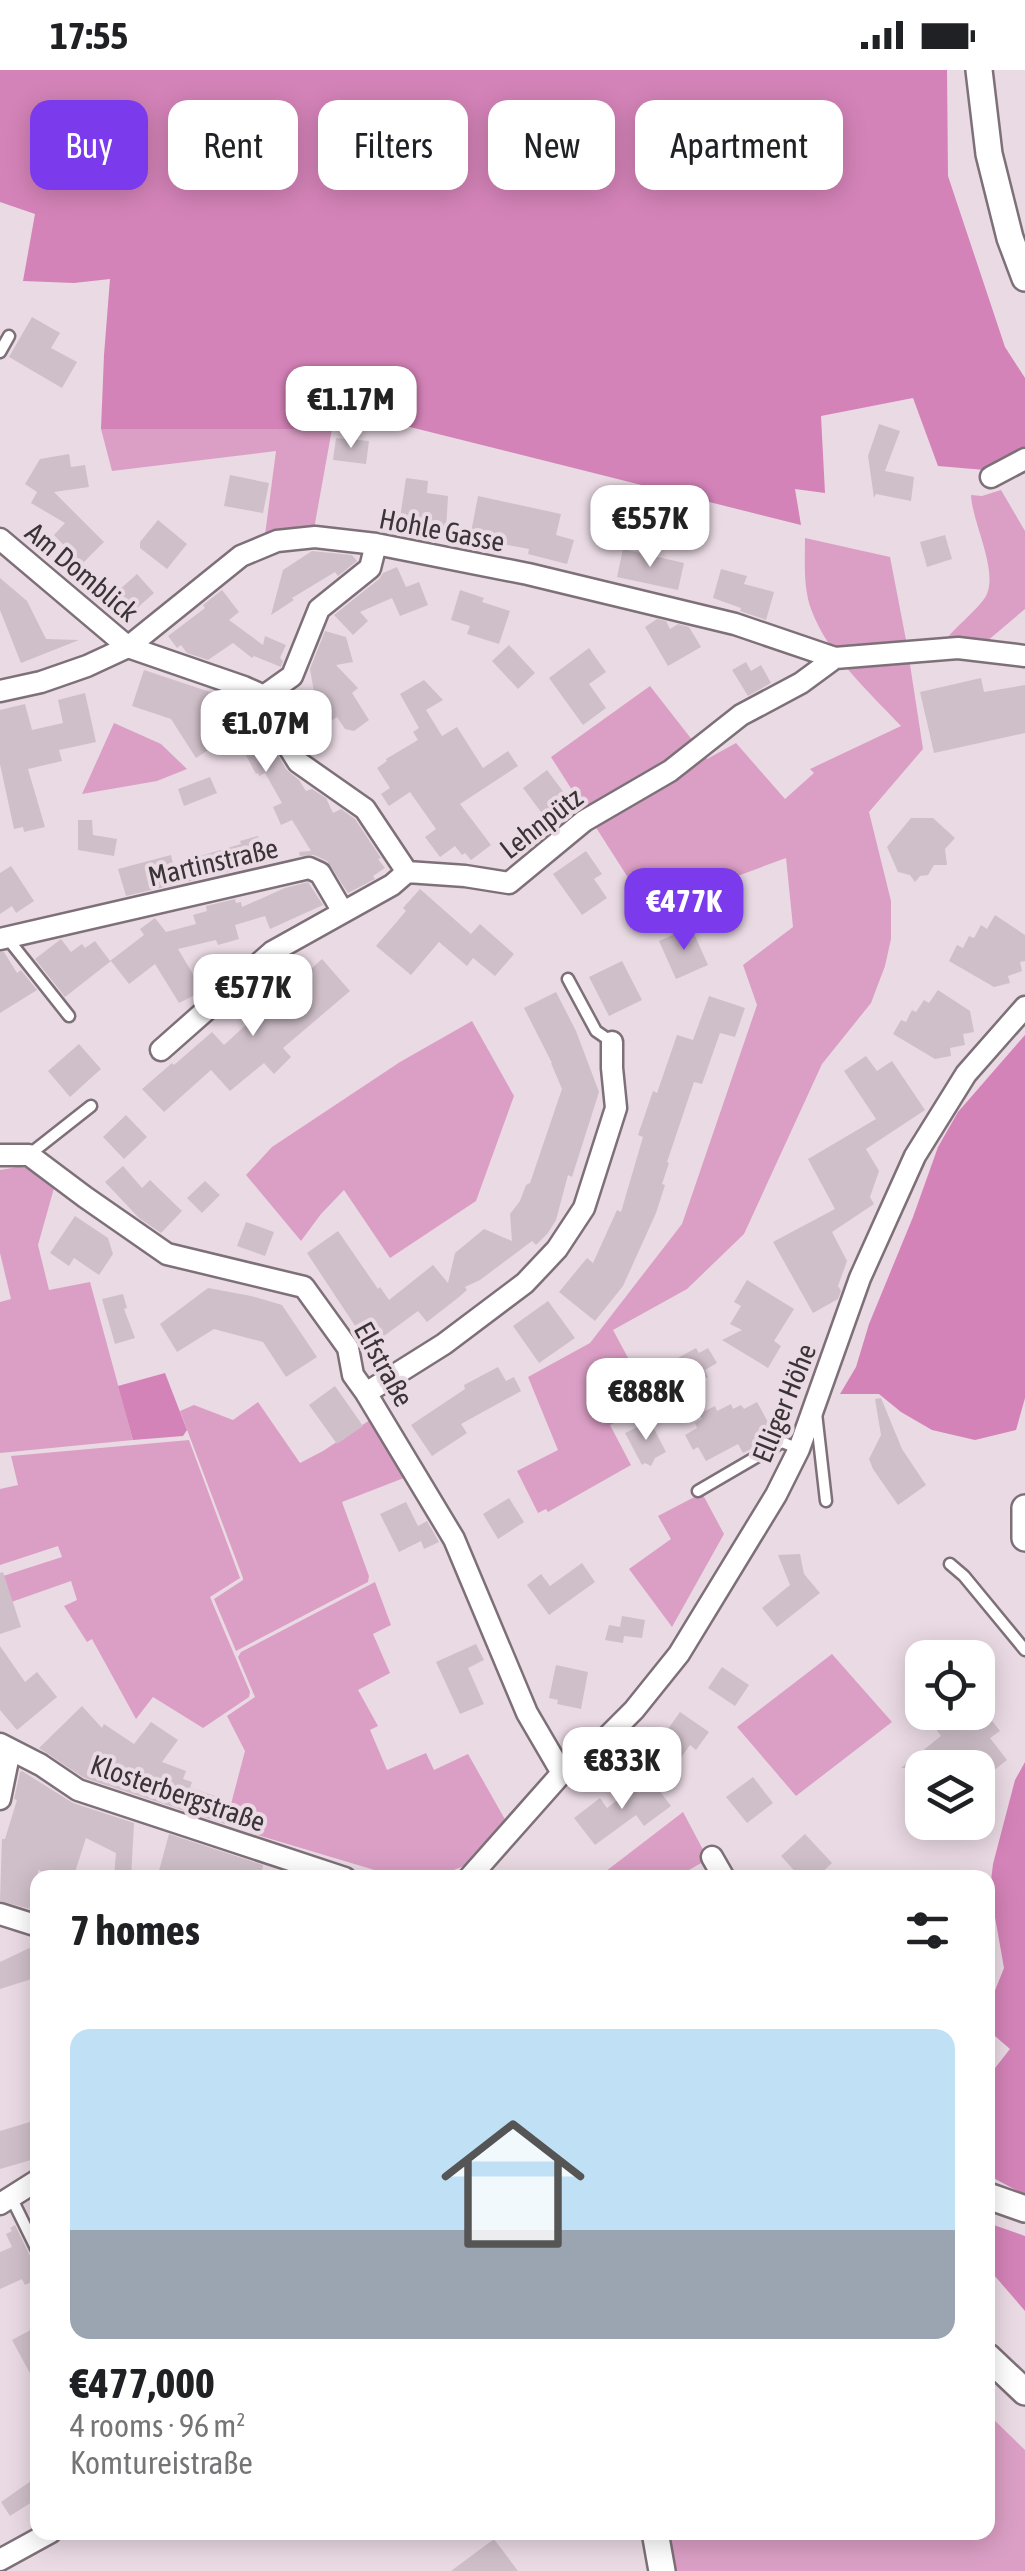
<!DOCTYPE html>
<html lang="en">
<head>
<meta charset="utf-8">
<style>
	:root { --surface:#fff; --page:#f2f2f2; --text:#202124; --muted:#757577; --line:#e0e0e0; --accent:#7c3aed }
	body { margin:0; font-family:"Asap Condensed",sans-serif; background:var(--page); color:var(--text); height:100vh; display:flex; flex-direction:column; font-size:38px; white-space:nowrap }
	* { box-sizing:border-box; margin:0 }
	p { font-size:32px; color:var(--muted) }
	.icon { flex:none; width:55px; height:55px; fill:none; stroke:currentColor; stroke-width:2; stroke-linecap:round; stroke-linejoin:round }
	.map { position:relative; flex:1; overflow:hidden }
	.details { position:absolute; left:30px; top:1800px; width:965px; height:670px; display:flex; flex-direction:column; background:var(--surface); border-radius:20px; box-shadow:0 5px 25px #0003 }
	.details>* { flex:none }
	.guide { position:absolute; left:30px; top:30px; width:965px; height:90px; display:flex; gap:20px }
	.controls { position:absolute; left:905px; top:1570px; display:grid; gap:20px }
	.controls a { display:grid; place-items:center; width:90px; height:90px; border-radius:20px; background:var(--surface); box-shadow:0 5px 25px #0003; font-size:50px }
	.price { position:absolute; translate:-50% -85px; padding:0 22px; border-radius:20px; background:#fff; color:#222; font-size:32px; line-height:65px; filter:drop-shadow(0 2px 5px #0008) }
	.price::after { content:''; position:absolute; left:50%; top:60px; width:30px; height:22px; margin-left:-15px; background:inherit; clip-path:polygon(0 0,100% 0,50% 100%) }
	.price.current { background:var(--accent); color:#fff }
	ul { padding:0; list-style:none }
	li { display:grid; align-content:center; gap:20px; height:530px; padding:0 40px }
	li+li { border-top:2px solid var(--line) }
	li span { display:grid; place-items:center; height:310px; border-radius:20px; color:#555 }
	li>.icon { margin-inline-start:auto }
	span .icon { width:180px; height:180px; fill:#fffc; stroke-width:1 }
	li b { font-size:42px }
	h2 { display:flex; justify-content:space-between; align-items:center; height:120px; padding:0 40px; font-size:42px }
	.pill { padding:0 35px; border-radius:20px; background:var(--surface); box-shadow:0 5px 25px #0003; font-size:35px; line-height:90px }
	.pill.current { background:var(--accent); color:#fff }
	.status { display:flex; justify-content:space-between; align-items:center; height:70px; padding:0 50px; background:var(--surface); direction:ltr }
	.status svg { height:28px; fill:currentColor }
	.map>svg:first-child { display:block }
	.green { fill:#db9fc5 }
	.forest { fill:#d483b8 }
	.building { fill:#cfbfc9 }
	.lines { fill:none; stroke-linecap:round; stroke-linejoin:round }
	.service-casing { stroke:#7e7078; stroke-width:15 }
	.minor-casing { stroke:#7e7078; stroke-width:25 }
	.tertiary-casing { stroke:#7e7078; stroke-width:30 }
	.service { stroke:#fff; stroke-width:10 }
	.minor { stroke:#fff; stroke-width:20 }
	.tertiary { stroke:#fff; stroke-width:25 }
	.labels { text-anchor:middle; stroke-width:8; stroke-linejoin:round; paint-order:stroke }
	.street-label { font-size:28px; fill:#3a3437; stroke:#eadae4 }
</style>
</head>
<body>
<div class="status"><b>17:55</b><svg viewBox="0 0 49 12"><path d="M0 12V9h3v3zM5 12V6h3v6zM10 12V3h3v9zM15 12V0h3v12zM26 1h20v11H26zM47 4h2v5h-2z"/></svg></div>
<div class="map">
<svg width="1025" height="2501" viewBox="0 0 1025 2501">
	<rect width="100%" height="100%" fill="#eadae4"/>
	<path class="green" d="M 101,359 L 332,359 L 314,459 L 283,459 L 265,465 L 276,381 L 112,401 Z
		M 1001,420 L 1025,461 L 1025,539 L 986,572 L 948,567 C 958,555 979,538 986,526 C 999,501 972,452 971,425 L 982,426 Z
		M 805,468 L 890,487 L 907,575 L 923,679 L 869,742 L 891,831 L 891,869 L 885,896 L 871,933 L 822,994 L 744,1164 L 687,1219 L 613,1260 L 653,1334 L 610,1355 L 631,1395 L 548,1442 L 546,1439 L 538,1443 L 517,1401 L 558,1380 L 528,1307 L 590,1273 L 682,1154 L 757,935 L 743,895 L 793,857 L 786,788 L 648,839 L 551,687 L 650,616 L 707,689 L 736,673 L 785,729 L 814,703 L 810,699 L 901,656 C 868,621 828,585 811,539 C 803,517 805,491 805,468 Z
		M 114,653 L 161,674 L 187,699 L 157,711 L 82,724 Z
		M 472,951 L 514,1026 L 476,1131 L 390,1188 L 344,1120 L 321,1144 L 301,1171 L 246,1105 L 272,1077 L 400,992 Z
		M 18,1097 L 39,1099 L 56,1111 L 38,1175 L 49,1220 L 90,1212 L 133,1370 L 0,1383 L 0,1232 L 11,1229 L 0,1183 L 0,1100 Z
		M 258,1332 L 300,1393 L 323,1381 L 373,1348 L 409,1406 L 342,1432 L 369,1506 L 368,1512 L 236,1581 L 214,1529 L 243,1510 L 243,1508 L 180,1341 L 194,1335 L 233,1350 Z
		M 189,1370 L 240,1508 L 210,1527 L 250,1622 L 249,1627 L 203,1658 L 153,1627 L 136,1649 L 92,1569 L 87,1572 L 64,1536 L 77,1530 L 71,1511 L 0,1536 L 0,1507 L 62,1487 L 58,1476 L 0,1495 L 0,1419 L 18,1415 L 11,1386 Z
		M 702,1423 L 724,1464 L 672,1557 L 629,1499 L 671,1469 L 658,1446 Z
		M 375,1512 L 391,1555 L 373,1564 L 390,1603 L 358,1620 L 378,1656 L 370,1660 L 387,1700 L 426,1683 L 434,1700 L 468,1684 L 507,1753 L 464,1796 L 433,1808 L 398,1807 L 251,1763 L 264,1746 L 231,1734 L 245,1681 L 227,1646 L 255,1627 L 238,1587 L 241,1582 Z
		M 832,1584 L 892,1652 L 796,1726 L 737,1657 Z
		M 683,1742 L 708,1789 L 677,1807 L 602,1808 L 601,1805 Z
		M 988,2344 L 1025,2380 L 1025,2501 L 676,2501 L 670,2463 L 988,2462 Z"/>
	<path class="forest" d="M 0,0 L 947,0 L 948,106 L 1005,277 L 1025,308 L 1025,377 L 985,400 L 938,396 L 913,328 L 821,346 L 825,423 L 795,419 L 801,455 L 394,353 L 402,324 L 340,315 L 332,359 L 101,359 L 104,285 L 110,209 L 74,213 L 23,211 L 35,144 L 0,132 Z
		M 1025,965 L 1025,1328 L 1016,1360 L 975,1370 L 932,1360 L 901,1342 L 879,1324 L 840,1324 L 856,1297 L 869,1254 L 913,1147 L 938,1077 L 958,1042 Z
		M 165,1303 L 187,1360 L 183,1366 L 133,1370 L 118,1316 Z
		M 1025,1692 L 1025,2125 L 988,2105 L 988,2007 L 1010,1979 L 988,1960 L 988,1938 L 1004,1898 L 990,1819 L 993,1794 L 1015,1710 Z
		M 988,2153 L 1025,2166 L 1025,2241 L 988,2198 Z"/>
	<path class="building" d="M 32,247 L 60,263 L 51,278 L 77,292 L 62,318 L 9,287 Z
		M 879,354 L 900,361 L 885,401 L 914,407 L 911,431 L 876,424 L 874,428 L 868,386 Z
		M 336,368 L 369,371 L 366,394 L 333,390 Z
		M 69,384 L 71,397 L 85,395 L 89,417 L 54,422 L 104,472 L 82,494 L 54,465 L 65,453 L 31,433 L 37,422 L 25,414 L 40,389 Z
		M 230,405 L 269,413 L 263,443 L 224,436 Z
		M 406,408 L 428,411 L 427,423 L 448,426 L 446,460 L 427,456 L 427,452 L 400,448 Z
		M 478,426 L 561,444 L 556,465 L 574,470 L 567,494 L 528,484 L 529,479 L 470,468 Z
		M 158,450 L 187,474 L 167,499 L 140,478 L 140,472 Z
		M 945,465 L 952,489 L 927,497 L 920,472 Z
		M 623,479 L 684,493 L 678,520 L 617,507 Z
		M 312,481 L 352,485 L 357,491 L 338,506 L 335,502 L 292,528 L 294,530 L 271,545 L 283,500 Z
		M 397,497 L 406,517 L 419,512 L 428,535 L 400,546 L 392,528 L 360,542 L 368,551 L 353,565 L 334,545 L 379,509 L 383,503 Z
		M 721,499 L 747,506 L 744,514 L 774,522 L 766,550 L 740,541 L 741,538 L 713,528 Z
		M 137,504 L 154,523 L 127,547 L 110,528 Z
		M 0,508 L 27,531 L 46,569 L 79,570 L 21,593 L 0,540 Z
		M 222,520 L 239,542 L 229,550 L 263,575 L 265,566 L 286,575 L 280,588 L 283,591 L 281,597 L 254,586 L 252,588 L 233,573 L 208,590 L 187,583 L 181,575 L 177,578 L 168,566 L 205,538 L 203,535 Z
		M 460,520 L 484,528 L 482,532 L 510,541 L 499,574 L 467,564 L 470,556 L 451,550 Z
		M 657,549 L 666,551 L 670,559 L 678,554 L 689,557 L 701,577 L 668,596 L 645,557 Z
		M 325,561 L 346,567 L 353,592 L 336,595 L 358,618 L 352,623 L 369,650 L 354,661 L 345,659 L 337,647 L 300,670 L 281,631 L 285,628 L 293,640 L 314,622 L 310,599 Z
		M 509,575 L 535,603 L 518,619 L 492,591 Z
		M 589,578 L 606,602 L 589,614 L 606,638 L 583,655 L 549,608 Z
		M 746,592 L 751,601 L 761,595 L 771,613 L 748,626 L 732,600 Z
		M 144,600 L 216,624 L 205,656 L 243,632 L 254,636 L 268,670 L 287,700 L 299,710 L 306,721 L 312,719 L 326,728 L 333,743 L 341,739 L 355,749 L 381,788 L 378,789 L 385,798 L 373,806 L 375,809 L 348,823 L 327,791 L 314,785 L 300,786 L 299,782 L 311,781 L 292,750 L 281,755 L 273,737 L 282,733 L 265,703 L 259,706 L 258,703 L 256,704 L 234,663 L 196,688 L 171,649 L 132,636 Z
		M 981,608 L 984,622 L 1025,615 L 1025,663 L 934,683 L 920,622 Z
		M 424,610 L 443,630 L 426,640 L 442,666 L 457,657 L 483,698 L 508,681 L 518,696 L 460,734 L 491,775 L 471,790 L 465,783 L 462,785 L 455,776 L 440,787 L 425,767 L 436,759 L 410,722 L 389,736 L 381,724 L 390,718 L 377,698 L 387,691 L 386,689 L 418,670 L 413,662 L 419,658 L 400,624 Z
		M 85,623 L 96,672 L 59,680 L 62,691 L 28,699 L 45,757 L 24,762 L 23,757 L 14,759 L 0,694 L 0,640 L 25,634 L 32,660 L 63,653 L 58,630 Z
		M 547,700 L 571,732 L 547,750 L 523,718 Z
		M 210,707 L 217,723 L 184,736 L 178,719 Z
		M 911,748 L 933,748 L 955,768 L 945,779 L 947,795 L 934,795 L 928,805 L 920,806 L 915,812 L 910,805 L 898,802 L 887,777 Z
		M 78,750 L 92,750 L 93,765 L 117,769 L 114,786 L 78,780 Z
		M 258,766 L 267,793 L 126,826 L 118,799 L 171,785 L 173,794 L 241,774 L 240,771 Z
		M 586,781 L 602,804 L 594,809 L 607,828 L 582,845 L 553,804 Z
		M 11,796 L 34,831 L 16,843 L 12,836 L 0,844 L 0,803 Z
		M 308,812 L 323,835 L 270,859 L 265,846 L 235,855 L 239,869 L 218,875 L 216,870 L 178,879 L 203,921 L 179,933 L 155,894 L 129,914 L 111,891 L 65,927 L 35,889 L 61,869 L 71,882 L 82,874 L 85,878 L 95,871 L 110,891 L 144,865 L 140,859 L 155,848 L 166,862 L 196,854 L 193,845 L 207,841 L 206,836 L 235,829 L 236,833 L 241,832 L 242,837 L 285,818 Z
		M 420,819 L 471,864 L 480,854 L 514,884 L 495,906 L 473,888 L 467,896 L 439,872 L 411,905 L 376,876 L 406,841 L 403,838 Z
		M 995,845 L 1025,865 L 1025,891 L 1020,892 L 1022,901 L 1008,906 L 1010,913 L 994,917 L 949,891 L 957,875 L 963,878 L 969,866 L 974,868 L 981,855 L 987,859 Z
		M 691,857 L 708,895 L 676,909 L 659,871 Z
		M 0,882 L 4,882 L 17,903 L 21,900 L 37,920 L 0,943 Z
		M 322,889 L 350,921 L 283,978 L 291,987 L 274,1004 L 264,993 L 230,1021 L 211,1000 L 164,1042 L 142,1019 L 172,993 L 174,995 L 212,962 L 224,975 L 286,918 L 288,920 Z
		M 622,891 L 642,930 L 609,946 L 589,907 Z
		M 938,920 L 970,941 L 974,962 L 963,964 L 965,975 L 950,978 L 951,986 L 935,989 L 893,964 L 901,950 L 906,952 L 912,940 L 916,942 L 924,930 L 929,933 Z
		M 556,922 L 576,961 L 599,1022 L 572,1107 L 568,1105 L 556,1150 L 548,1163 L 536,1175 L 532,1171 L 480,1210 L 465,1217 L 467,1220 L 459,1227 L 427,1252 L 418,1241 L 369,1277 L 307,1183 L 338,1161 L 378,1219 L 380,1217 L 389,1230 L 433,1195 L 448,1213 L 455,1183 L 484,1159 L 512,1171 L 510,1144 L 520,1131 L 526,1115 L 530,1113 L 562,1019 L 551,993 L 552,993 L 524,938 Z
		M 709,926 L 745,938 L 735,967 L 720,963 L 702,1014 L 694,1012 L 667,1092 L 669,1093 L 662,1114 L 665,1115 L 656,1143 L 623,1216 L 595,1251 L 559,1222 L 587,1188 L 593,1193 L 617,1140 L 621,1142 L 643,1067 L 638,1065 L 653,1021 L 657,1023 L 677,965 L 693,970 Z
		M 79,974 L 101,999 L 70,1027 L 48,1001 Z
		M 866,986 L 877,1001 L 892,991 L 925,1040 L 866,1079 L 879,1101 L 870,1127 L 874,1134 L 832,1162 L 847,1191 L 838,1216 L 841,1221 L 838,1229 L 813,1243 L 773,1172 L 835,1139 L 808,1089 L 876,1049 L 844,1001 Z
		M 126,1045 L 147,1067 L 124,1089 L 103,1067 Z
		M 123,1096 L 142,1118 L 150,1110 L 182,1141 L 161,1163 L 139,1148 L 105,1112 Z
		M 205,1111 L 220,1125 L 202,1143 L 187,1128 Z
		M 75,1146 L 108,1168 L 113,1184 L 99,1205 L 74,1188 L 69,1196 L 50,1183 Z
		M 246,1152 L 274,1162 L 265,1186 L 237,1176 Z
		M 747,1210 L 794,1239 L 774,1271 L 781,1276 L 768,1298 L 722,1270 L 742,1260 L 730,1254 L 741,1236 L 734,1232 Z
		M 208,1218 L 251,1226 L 282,1235 L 317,1287 L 286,1307 L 263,1272 L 214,1259 L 177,1282 L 160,1254 Z
		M 123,1224 L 127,1238 L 124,1239 L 135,1268 L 115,1274 L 102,1229 Z
		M 548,1231 L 575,1268 L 539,1293 L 513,1256 Z
		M 696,1278 L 699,1283 L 708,1278 L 717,1293 L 705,1300 L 708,1307 L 662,1333 L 648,1308 L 657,1303 L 656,1300 Z
		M 498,1297 L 506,1311 L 514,1307 L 521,1321 L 461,1354 L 467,1363 L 432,1386 L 411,1355 L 465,1319 L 464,1315 Z
		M 335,1316 L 363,1356 L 337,1374 L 309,1335 Z
		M 881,1328 L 902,1379 L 926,1415 L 898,1435 L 873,1399 L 869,1389 L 881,1365 L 875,1329 Z
		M 757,1332 L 769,1354 L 766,1362 L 756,1367 L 759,1375 L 743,1383 L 738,1374 L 706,1391 L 698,1377 L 693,1380 L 685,1365 L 697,1358 L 695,1353 L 702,1349 L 699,1344 L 715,1336 L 717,1341 L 731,1334 L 733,1339 L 741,1335 L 744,1339 Z
		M 650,1351 L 666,1382 L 655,1388 L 651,1396 L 645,1393 L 642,1395 L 625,1363 Z
		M 509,1428 L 524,1452 L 498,1469 L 483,1444 Z
		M 406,1432 L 418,1456 L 427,1451 L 439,1472 L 424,1479 L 421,1471 L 399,1482 L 380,1444 Z
		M 800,1484 L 804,1504 L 820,1523 L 777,1557 L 762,1538 L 790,1515 L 778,1485 Z
		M 582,1493 L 595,1512 L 549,1545 L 527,1515 L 541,1504 L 550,1516 Z
		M 3,1502 L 21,1557 L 0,1564 L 0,1503 Z
		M 622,1546 L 645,1550 L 642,1568 L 624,1566 L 623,1573 L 605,1570 L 609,1555 L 620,1557 Z
		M 476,1574 L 484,1590 L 468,1598 L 484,1634 L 460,1644 L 436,1592 Z
		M 0,1576 L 25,1612 L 37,1602 L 57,1627 L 17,1660 L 0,1640 Z
		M 556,1595 L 588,1602 L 581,1639 L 557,1634 L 558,1630 L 549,1628 Z
		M 722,1597 L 749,1615 L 735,1636 L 708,1618 Z
		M 82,1636 L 102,1658 L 104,1654 L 134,1674 L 151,1652 L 178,1670 L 162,1692 L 186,1701 L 183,1709 L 192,1712 L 190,1718 L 218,1727 L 217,1731 L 230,1736 L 225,1754 L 84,1708 L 39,1678 Z
		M 680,1642 L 709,1662 L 696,1680 L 690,1675 L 680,1689 L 658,1673 Z
		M 946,1642 L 985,1642 L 1000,1661 L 990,1668 L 1007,1690 L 978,1713 L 978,1698 L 901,1698 L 941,1666 L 932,1654 Z
		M 22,1701 L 73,1733 L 134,1753 L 131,1808 L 114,1808 L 116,1783 L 86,1768 L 73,1808 L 62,1808 L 38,1800 L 38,1841 L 0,1831 L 2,1769 L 5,1769 L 17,1730 L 14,1729 L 20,1702 Z
		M 753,1707 L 773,1733 L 747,1753 L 726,1727 Z
		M 653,1712 L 671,1736 L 644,1756 L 636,1745 L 595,1775 L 574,1748 L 600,1728 L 607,1738 L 635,1717 L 639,1723 Z
		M 169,1764 L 263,1795 L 261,1808 L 157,1808 Z
		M 805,1764 L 832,1793 L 816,1808 L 801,1808 L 781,1786 Z
		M 38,1874 L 38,1907 L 0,1919 L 0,1892 Z
		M 30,2052 L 38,2076 L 38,2088 L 0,2099 L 0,2061 Z
		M 15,2155 L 30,2186 L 38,2191 L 38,2209 L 25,2215 L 22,2209 L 0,2219 L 0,2182 L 12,2177 L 6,2164 L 12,2161 L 10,2158 Z
		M 38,2256 L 38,2318 L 12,2270 Z
		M 38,2406 L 38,2428 L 10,2446 L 1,2432 Z
		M 494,2469 L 518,2501 L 451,2501 Z"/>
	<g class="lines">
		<g class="service-casing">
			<path id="service" d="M 0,282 L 9,266
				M 8,869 L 69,946
				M 568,909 L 596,961 L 612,972
				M 30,1084 L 91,1036
				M 816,1343 L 826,1431
				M 698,1421 L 782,1372 L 799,1379
				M 950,1494 L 964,1506 L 1025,1580
				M 11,2127 L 38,2182"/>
		</g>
		<g class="minor-casing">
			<path id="minor" d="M 991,407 L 1025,389
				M 0,469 L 128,577 L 244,617 L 264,626 L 292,606 L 319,539 L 370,498 L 376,474
				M 0,621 L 41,612 L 87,596 L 128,577 L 241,486 L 277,471 L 315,467 L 376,474 L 528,504 L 735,554 L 835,588 L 958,578 L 1025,586
				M 264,626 L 280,663 L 298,692 L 365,739 L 407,802 L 465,806 L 509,813 L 584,751 L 670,701 L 741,645 L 801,613 L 835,588
				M 0,869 L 309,798 L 320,803 L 343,842
				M 161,980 L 272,882 L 392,815 L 407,802
				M 0,1085 L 29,1085 L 85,1127 L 167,1184 L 304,1217 L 348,1278 L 353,1305 L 366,1323 L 454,1469 L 527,1643 L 562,1703
				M 366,1323 L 444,1274 L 525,1213 L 557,1179 L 584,1138 L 616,1038 L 612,998 L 612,972
				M 0,1674 L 41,1695 L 78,1720 L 345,1808
				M 0,1729 L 10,1680
				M 712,1787 L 724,1808
				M 469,1808 L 562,1703 L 590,1684 L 634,1640 L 679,1584 L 776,1425 L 799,1379 L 860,1208 L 915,1086 L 966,1004 L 1025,937
				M 0,1844 L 38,1856
				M 0,2134 L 38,2110
				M 0,2490 L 51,2462"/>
		</g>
		<g class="tertiary-casing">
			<path id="tertiary" d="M 979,0 L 989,84 L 1010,168 L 1025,208
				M 1025,1438 L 1025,1468
				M 988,2126 L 1025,2139
				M 988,2287 L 1025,2322
				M 655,2462 L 662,2501"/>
		</g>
		<use href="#service" class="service"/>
		<use href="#minor" class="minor"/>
		<use href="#tertiary" class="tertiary"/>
	</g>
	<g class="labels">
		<g class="street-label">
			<text transform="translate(442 460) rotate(11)" y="10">Hohle Gasse</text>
			<text transform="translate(82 502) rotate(40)" y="10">Am Domblick</text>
			<text transform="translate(541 753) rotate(-38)" y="10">Lehnpütz</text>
			<text transform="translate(213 792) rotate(-13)" y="10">Martinstraße</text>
			<text transform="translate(384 1294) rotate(61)" y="10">Elfstraße</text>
			<text transform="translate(784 1333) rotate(-68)" y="10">Elliger Höhe</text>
			<text transform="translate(178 1723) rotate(19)" y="10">Klosterbergstraße</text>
		</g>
	</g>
</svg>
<div class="controls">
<a><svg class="icon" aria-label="locate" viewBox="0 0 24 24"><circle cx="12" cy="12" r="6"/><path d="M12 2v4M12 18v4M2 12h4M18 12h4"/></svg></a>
<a><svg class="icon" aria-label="layers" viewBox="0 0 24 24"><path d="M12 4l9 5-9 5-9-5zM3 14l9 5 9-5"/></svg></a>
</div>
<b class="price" style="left:351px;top:381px">€1.17M</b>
<b class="price" style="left:650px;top:500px">€557K</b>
<b class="price" style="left:266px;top:705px">€1.07M</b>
<b class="price current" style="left:684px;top:883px">€477K</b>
<b class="price" style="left:253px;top:969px">€577K</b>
<b class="price" style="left:646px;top:1373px">€888K</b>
<b class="price" style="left:622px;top:1742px">€833K</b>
<div class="guide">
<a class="pill current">Buy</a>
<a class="pill">Rent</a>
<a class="pill">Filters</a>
<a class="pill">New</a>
<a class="pill">Apartment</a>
</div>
<section class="details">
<h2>7 homes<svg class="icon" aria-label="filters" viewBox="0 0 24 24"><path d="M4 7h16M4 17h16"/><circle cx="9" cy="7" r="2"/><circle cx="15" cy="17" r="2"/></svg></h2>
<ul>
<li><span style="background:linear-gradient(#bfe0f5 65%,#9aa5b1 0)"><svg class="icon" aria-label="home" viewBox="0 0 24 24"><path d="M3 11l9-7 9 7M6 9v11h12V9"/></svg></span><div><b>€477,000</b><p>4 rooms · 96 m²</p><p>Komtureistraße</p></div></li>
</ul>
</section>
</div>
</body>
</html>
